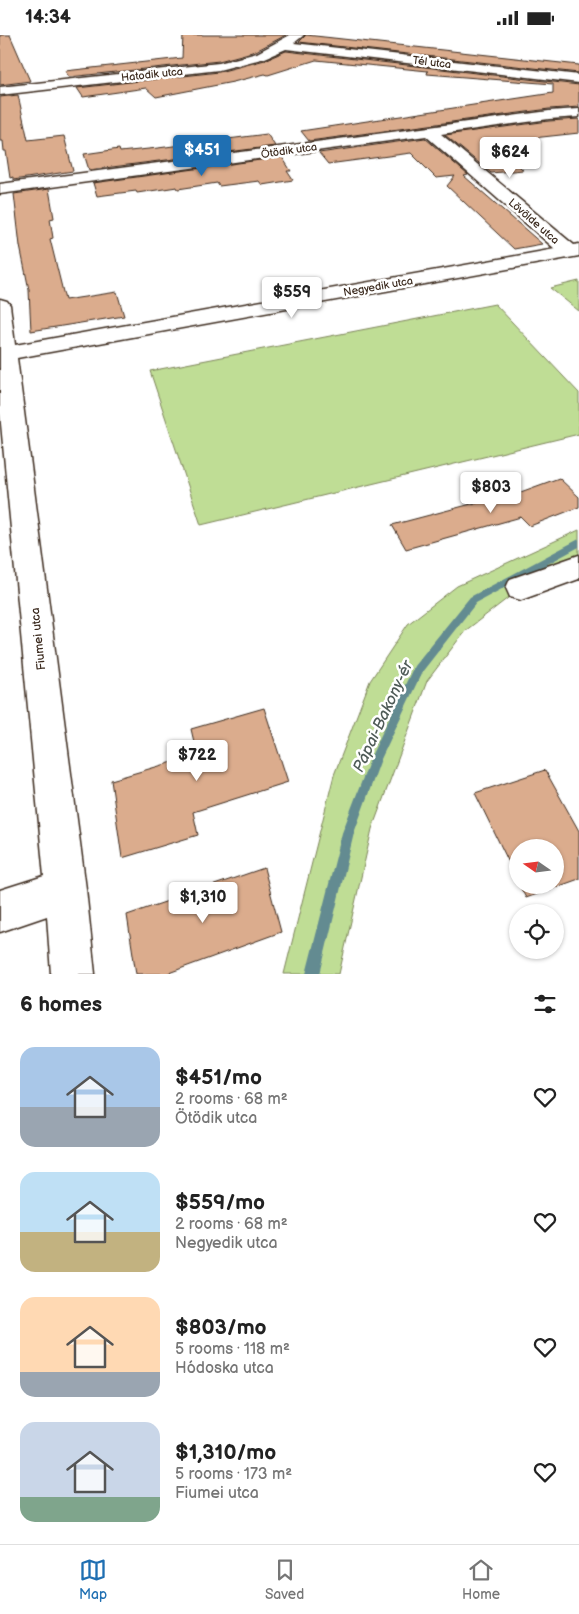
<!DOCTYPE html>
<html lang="en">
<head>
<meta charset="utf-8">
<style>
	:root { --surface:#fff; --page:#f6f6f6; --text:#222; --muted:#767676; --line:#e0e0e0; --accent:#1f6fb2 }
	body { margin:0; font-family:"Balsamiq Sans",sans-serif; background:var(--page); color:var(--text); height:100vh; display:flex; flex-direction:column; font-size:19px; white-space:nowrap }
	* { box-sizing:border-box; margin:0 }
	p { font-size:16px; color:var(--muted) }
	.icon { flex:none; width:28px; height:28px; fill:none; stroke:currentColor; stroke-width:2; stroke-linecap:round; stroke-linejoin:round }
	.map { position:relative; height:939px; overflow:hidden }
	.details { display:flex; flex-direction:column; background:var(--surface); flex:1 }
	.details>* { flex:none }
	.needle { width:32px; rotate:284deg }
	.controls { position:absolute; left:509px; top:804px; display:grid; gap:10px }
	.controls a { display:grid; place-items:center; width:55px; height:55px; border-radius:50%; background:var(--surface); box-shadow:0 1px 4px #0004; font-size:25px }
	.price { position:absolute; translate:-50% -42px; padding:0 11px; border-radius:5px; background:#fff; color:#222; font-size:16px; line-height:32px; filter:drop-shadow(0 1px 2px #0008) }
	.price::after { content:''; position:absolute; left:50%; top:30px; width:15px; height:11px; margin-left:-8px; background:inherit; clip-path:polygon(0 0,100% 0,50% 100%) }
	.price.current { background:var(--accent); color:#fff }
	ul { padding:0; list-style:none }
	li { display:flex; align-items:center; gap:15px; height:125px; padding:0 20px }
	li span { display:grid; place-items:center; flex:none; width:140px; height:100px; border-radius:15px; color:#555 }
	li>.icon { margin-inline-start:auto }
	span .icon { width:60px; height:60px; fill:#fffc; stroke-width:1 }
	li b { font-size:21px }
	h2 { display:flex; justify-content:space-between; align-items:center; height:60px; padding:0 20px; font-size:21px }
	.status { display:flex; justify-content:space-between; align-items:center; height:35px; padding:0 25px; background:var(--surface); direction:ltr }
	.status svg { height:14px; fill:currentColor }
	.menu { display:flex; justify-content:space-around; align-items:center; height:70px; border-top:1px solid var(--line); background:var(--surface); font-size:14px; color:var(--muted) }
	.menu a { display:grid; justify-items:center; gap:2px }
	.menu .current { color:var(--accent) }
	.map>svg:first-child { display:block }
	.green { fill:#bfdd95; stroke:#7d845a }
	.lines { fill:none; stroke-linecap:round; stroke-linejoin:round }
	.stream { fill:#638b91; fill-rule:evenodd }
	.building { fill:#dbac8d; stroke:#3b2a1e }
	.minor-casing { stroke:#3b2a1e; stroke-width:3 }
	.minor { fill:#fff; fill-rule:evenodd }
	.labels { text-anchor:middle; stroke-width:5; stroke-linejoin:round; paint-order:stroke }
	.far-street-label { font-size:11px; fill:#3b2a1e; stroke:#fff }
	.street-label { font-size:12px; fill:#3b2a1e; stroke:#fff }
	.near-water-label { font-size:16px; font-style:italic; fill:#4f5b57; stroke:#fff }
</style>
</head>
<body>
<div class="status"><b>14:34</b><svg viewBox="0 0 49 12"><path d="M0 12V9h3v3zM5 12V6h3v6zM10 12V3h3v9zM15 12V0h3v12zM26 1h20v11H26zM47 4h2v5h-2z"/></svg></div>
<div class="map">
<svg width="579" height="939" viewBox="0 0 579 939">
	<rect width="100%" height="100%" fill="#fff"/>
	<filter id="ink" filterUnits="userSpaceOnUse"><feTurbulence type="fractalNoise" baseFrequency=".02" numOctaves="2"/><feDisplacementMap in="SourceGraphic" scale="10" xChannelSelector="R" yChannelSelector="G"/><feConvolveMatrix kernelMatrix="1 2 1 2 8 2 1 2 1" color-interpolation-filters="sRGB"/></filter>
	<g filter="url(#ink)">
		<path class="green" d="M 579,246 L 579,276 L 550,253 Z
			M 495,269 L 579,358 L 579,399 L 201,490 L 150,336 Z
			M 579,495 L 579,529 L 521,553 L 465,596 L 427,646 L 372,794 L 339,939 L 284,939 L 334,740 L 370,646 L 408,589 L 457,551 Z"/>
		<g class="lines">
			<path class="stream" d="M 579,504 L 579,512 L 476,568 L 422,637 L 381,724 L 354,798 L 320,939 L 306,939 L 342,798 L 372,719 L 414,631 L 470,562 Z"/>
		</g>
		<path class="building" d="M 0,0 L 10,0 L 30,46 L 0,50 Z
			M 183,0 L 286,0 L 256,16 L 219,26 L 69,42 L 65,36 L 182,23 Z
			M 306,0 L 579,30 L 579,38 L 299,7 Z
			M 286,16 L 579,50 L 579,72 L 549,74 L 309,106 L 301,96 L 553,58 L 553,49 L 427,39 L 428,36 L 316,25 L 268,40 L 265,39 L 233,47 L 156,62 L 146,53 L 83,62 L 77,53 L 219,37 L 265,25 Z
			M 18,60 L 28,105 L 64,101 L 73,136 L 13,145 L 13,142 L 10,143 L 6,116 L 4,116 L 3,106 L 0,106 L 0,62 Z
			M 579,84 L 579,98 L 496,107 L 523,135 L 491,138 L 445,100 L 549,86 Z
			M 267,99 L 275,111 L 89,135 L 84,119 L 119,114 L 120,117 L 158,113 Z
			M 425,103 L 468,140 L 464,141 L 542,209 L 514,214 L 447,151 L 455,141 L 436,143 L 411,118 L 328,129 L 319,118 Z
			M 282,122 L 291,136 L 287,136 L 293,145 L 262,150 L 259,146 L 219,151 L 217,148 L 178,154 L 177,152 L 137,158 L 136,156 L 97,161 L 93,148 Z
			M 49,154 L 54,183 L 50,184 L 53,203 L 50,204 L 65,265 L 117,257 L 124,281 L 31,296 L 29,255 L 20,211 L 14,159 Z
			M 559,443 L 579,462 L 579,472 L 530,491 L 521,482 L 406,514 L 392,490 L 494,463 L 496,466 Z
			M 264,673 L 288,747 L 193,777 L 198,800 L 122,823 L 111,745 L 197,720 L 191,694 Z
			M 545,735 L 579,796 L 579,844 L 526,863 L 519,850 L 555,850 L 555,812 L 518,812 L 518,846 L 475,758 Z
			M 264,833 L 281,897 L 166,939 L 136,939 L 127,880 Z"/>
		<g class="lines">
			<g class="minor-casing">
				<path id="minor" d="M 290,0 L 304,0 L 294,8 L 579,40 L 579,48 L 286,14 L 265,23 L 219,35 L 0,60 L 0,52 L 219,28 L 257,18 Z
					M 579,74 L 579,82 L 549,84 L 441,99 L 574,210 L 579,209 L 579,221 L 17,323 L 86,854 L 95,939 L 51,939 L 47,881 L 0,897 L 0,855 L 44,841 L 0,378 L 0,264 L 7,266 L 10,270 L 15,310 L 555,214 L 426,101 L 0,159 L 0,149 L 549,76 Z
					M 579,520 L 579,544 L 521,565 L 510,562 L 506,553 L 510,544 Z"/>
			</g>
			<use href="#minor" class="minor"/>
		</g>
	</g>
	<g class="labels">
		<g class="far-street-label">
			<text transform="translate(432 27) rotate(7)" y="4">Tél utca</text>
			<text transform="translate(152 39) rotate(-6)" y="4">Hatodik utca</text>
			<text transform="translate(289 115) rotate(-8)" y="4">Ötödik utca</text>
			<text transform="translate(534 186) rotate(41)" y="4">Lövölde utca</text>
			<text transform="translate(378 251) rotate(-10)" y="4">Negyedik utca</text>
		</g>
		<g class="street-label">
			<text transform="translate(38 604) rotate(-96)" y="4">Fiumei utca</text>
		</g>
		<g class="near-water-label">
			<text transform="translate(382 681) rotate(-65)" y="6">Pápai-Bakony-ér</text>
		</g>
	</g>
</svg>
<div class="controls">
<a><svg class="needle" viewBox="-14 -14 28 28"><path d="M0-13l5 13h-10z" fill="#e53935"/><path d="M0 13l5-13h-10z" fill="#767676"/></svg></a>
<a><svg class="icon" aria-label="locate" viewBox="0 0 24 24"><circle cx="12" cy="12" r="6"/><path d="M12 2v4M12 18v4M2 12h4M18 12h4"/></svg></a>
</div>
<b class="price current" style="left:202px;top:142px">$451</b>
<b class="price" style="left:510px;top:144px">$624</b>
<b class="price" style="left:292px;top:284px">$559</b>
<b class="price" style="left:491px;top:479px">$803</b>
<b class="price" style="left:197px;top:747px">$722</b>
<b class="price" style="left:203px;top:889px">$1,310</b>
</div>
<section class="details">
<h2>6 homes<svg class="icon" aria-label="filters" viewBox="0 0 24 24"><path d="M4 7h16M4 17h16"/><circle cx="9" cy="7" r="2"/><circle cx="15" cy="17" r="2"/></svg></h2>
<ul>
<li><span style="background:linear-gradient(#a9c7e8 60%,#9aa5b1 0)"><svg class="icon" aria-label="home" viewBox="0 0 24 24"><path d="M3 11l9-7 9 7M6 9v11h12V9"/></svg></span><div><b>$451/mo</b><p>2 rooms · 68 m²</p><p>Ötödik utca</p></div><svg class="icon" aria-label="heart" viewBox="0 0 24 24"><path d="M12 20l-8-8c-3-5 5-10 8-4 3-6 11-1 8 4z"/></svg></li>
<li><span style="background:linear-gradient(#bfe0f5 60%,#c2b280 0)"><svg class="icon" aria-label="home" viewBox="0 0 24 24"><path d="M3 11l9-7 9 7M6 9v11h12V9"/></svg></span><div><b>$559/mo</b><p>2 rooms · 68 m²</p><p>Negyedik utca</p></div><svg class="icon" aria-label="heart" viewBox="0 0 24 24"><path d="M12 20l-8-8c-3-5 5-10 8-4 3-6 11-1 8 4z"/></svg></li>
<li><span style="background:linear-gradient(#ffd9b3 75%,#9aa5b1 0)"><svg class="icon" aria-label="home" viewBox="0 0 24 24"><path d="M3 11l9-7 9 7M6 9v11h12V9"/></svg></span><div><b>$803/mo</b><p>5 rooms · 118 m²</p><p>Hódoska utca</p></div><svg class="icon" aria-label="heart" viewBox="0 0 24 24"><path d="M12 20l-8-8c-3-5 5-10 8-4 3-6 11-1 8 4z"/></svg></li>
<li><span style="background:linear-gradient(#c9d6e8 75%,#7fa58c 0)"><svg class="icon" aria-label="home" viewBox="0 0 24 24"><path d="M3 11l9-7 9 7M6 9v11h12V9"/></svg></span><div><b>$1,310/mo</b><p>5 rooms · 173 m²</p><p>Fiumei utca</p></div><svg class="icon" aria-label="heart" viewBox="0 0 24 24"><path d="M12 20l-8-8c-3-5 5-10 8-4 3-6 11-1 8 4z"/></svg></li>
</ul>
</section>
<nav class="menu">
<a class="current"><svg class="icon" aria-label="map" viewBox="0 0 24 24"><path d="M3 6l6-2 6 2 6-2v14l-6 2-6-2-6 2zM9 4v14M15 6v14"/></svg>Map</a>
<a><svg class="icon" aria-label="saved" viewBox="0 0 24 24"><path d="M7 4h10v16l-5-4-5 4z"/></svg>Saved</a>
<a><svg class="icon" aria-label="home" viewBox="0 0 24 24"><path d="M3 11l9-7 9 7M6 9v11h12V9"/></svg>Home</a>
</nav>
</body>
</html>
